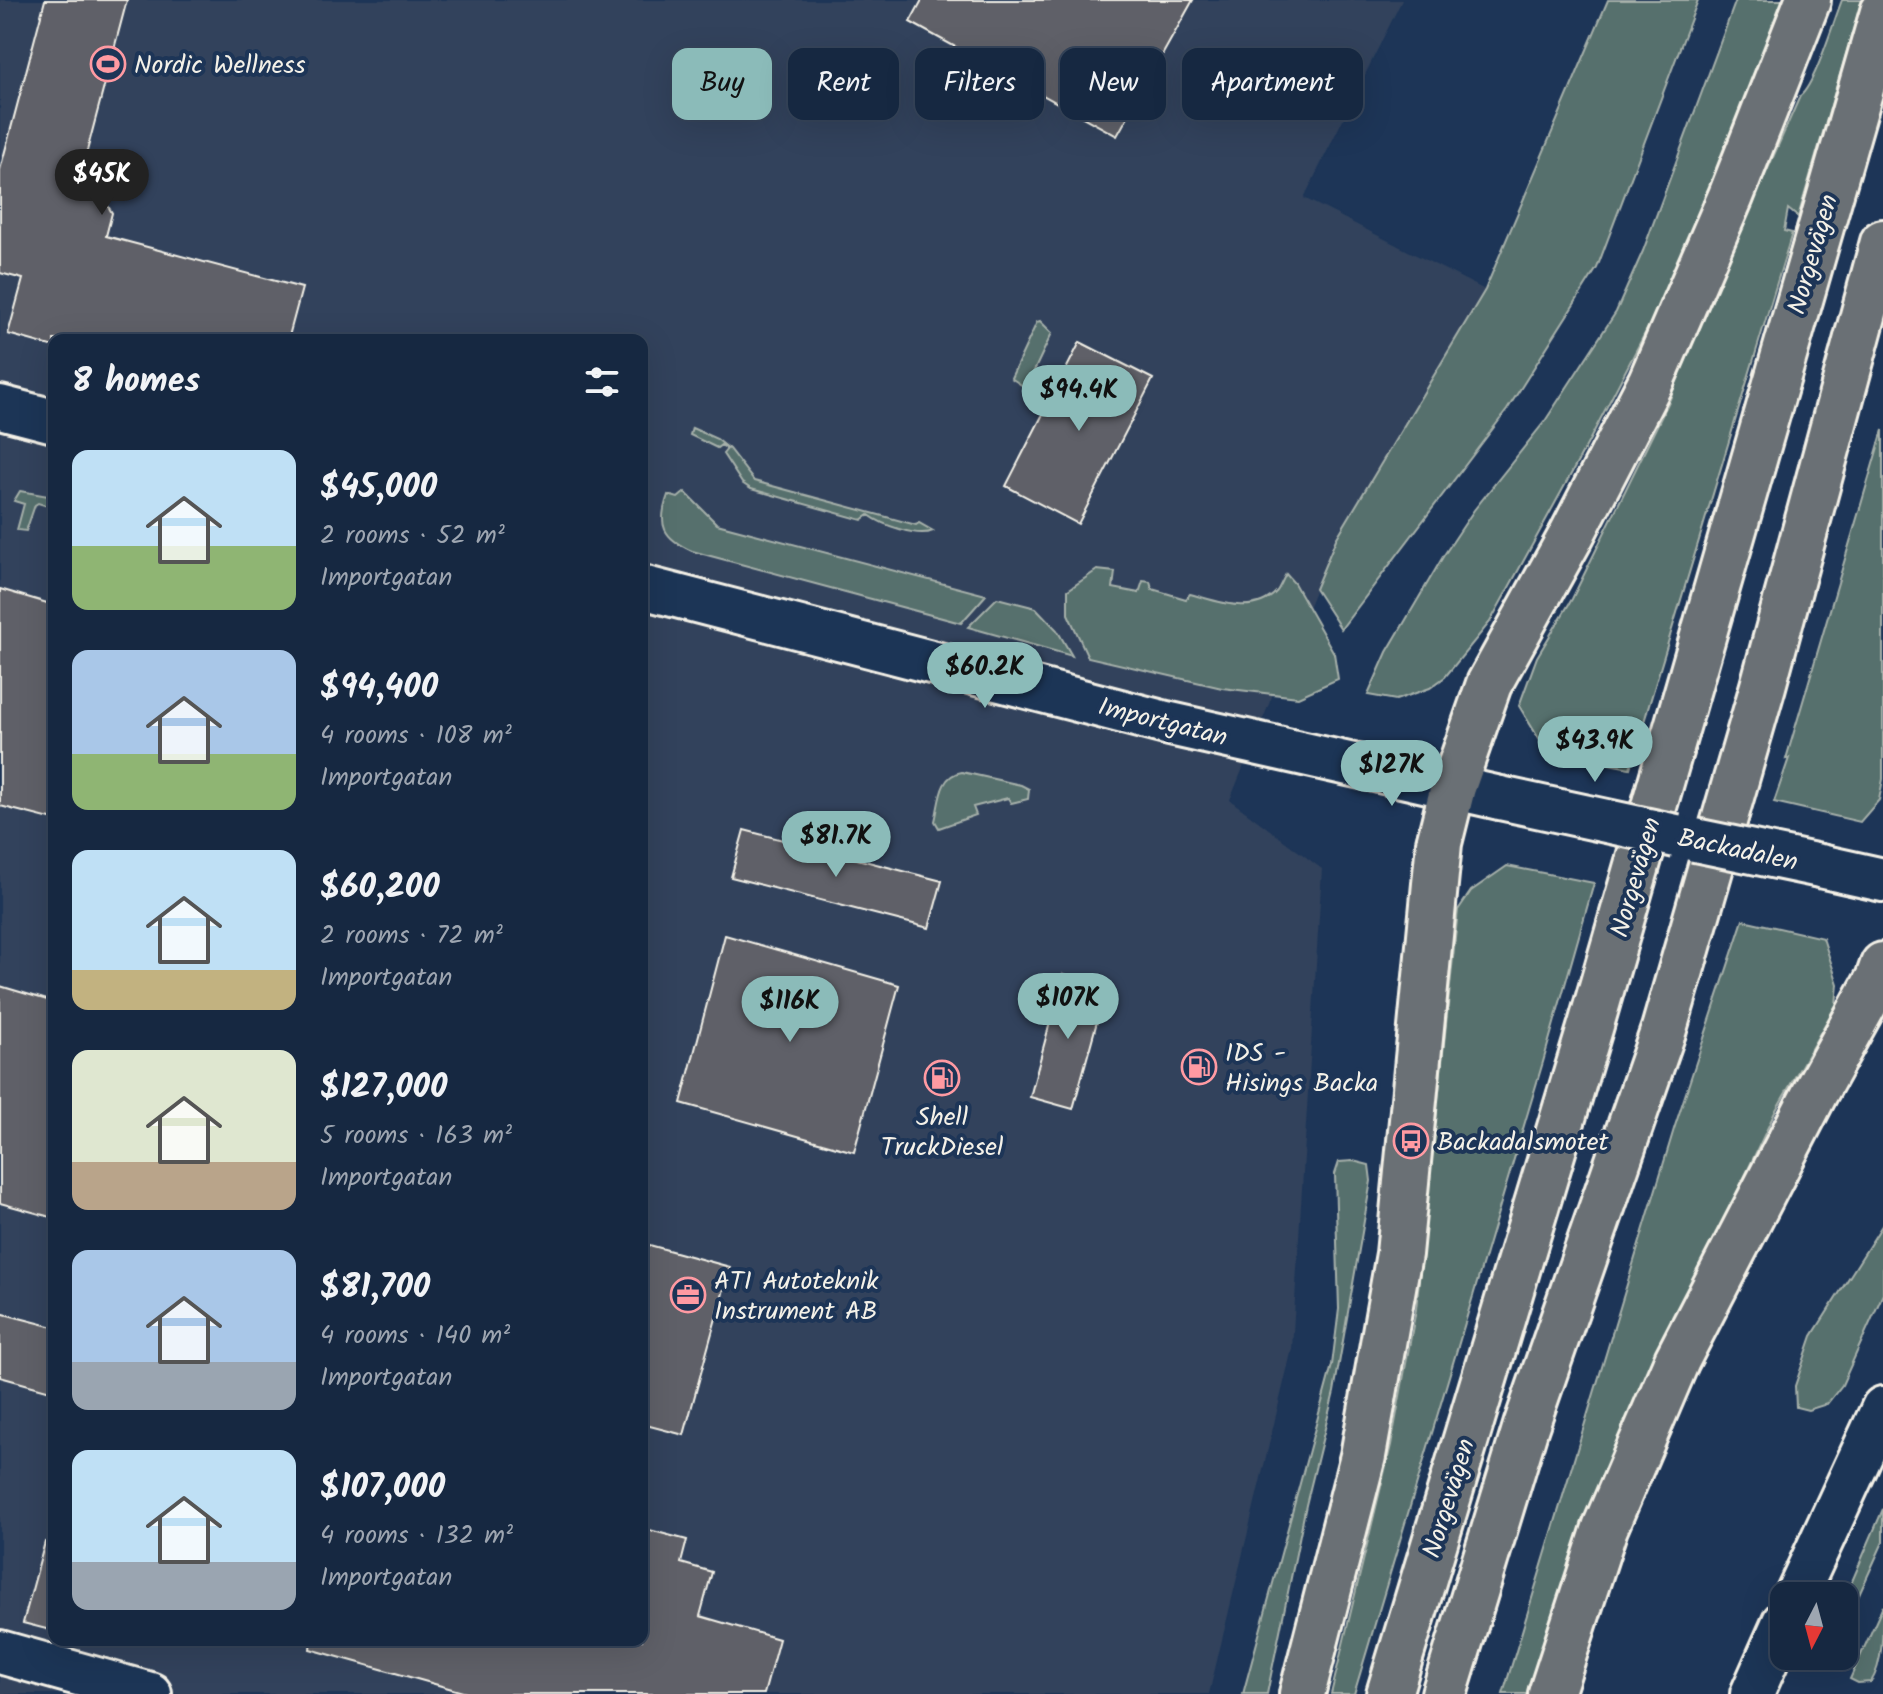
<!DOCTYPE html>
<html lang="en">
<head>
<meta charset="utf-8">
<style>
	:root { --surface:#162841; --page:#1f3048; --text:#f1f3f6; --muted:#9ea6b1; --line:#35445a; --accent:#8bbbb9 }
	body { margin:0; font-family:Kalam,sans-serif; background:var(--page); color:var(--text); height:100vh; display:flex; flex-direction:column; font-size:30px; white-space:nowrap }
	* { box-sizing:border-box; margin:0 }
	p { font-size:26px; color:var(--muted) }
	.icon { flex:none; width:44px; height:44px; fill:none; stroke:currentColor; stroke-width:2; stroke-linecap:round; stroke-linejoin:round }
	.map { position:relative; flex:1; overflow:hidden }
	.details { position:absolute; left:48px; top:334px; width:600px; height:1312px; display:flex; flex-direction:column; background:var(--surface); border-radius:16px; box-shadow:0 8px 32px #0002,0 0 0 2px var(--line) }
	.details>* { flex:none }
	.guide { position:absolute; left:672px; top:48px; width:760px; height:72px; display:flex; gap:16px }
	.needle { width:52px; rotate:186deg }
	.controls { position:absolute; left:1770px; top:1582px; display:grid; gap:16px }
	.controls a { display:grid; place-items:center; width:88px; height:88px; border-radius:16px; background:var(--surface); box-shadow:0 8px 32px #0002,0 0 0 2px var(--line); font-size:40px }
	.price { position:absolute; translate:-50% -68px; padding:0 18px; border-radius:28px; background:var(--accent); color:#111; font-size:26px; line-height:52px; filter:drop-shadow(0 2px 4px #0008) }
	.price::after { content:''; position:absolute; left:50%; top:48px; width:24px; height:18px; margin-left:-12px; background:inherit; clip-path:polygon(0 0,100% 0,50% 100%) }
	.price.active { background:#222; color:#fff }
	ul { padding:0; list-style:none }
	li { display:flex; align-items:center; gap:24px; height:200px; padding:0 24px }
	li span { display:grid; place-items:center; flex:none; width:224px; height:160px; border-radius:16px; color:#555 }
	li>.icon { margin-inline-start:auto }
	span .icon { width:96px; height:96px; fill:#fffc; stroke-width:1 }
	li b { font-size:34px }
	h2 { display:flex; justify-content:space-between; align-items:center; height:96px; padding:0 24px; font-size:34px }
	.pill { padding:0 28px; border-radius:16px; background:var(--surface); box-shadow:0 8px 32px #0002,0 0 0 2px var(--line); font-size:28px; line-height:72px }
	.pill.active { background:var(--accent); color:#111 }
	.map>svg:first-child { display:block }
	.built { fill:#30425c; fill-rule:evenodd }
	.green { fill:#57706d; stroke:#a6b0aa; stroke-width:2 }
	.building { fill:#5e6068; stroke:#f4f1e8; stroke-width:2 }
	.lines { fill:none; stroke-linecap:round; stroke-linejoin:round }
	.minor-casing { stroke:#f4f1e8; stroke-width:48 }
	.highway-casing { stroke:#f4f1e8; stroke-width:50 }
	.minor { stroke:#1d3557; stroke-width:42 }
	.highway { stroke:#6a7074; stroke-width:44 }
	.minor-bridge-casing { stroke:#f4f1e8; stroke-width:48; stroke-linecap:butt }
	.minor-bridge { stroke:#1d3557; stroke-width:42 }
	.labels { text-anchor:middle; stroke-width:8; stroke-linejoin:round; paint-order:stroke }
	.poi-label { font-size:26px; fill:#f4f1e8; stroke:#1d3557; text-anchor:start }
	.street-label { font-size:26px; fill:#f4f1e8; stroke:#1d3557 }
</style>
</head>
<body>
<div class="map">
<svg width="1883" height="1694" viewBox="0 0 1883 1694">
	<rect width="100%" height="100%" fill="#1d3557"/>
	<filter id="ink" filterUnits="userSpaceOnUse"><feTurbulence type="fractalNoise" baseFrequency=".0125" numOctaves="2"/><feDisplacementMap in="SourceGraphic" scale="16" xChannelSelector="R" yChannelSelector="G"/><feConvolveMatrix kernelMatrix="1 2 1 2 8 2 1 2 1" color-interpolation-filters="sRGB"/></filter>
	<g filter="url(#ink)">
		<path class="built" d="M 0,0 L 1402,0 L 1304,198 L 1485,290 L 1336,539 L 1230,800 L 1322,869 L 1292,1349 L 1209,1694 L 0,1694 ZM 54,340 L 642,340 L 642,1640 L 54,1640 Z"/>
		<path class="green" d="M 1608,0 L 1698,0 L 1597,268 L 1507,410 L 1341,629 L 1315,589 L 1336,539 L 1485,290 Z
			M 1736,0 L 1789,0 L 1716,181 L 1654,316 L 1588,443 L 1490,622 L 1445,677 L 1430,688 L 1396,700 L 1368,695 L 1387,652 L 1444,555 L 1474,510 L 1545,421 L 1616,312 L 1643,251 Z
			M 1842,0 L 1862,0 L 1798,217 L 1788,209 L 1784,231 L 1792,233 L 1630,768 L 1547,752 L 1519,706 L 1537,657 L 1572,599 L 1670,399 L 1689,348 L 1800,96 C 1815,85 1834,20 1842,0 Z
			M 1040,321 L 1052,333 L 1026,388 L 1011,378 L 1037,322 Z
			M 692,428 L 717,439 L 729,449 L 754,481 L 916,525 L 919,523 L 933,531 C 918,538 882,525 869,515 L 862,520 L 751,489 L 742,483 L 723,454 L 727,449 L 721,445 L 717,448 L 690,435 Z
			M 1883,430 L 1883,779 L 1879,800 L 1860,822 L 1774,802 L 1789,758 L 1786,759 Z
			M 20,491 L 54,497 L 54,508 L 38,503 L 35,505 L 26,531 L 17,530 L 24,504 L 14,501 Z
			M 685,492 L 717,524 L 986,595 L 961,623 L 692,551 C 663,538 657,525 668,495 L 678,498 Z
			M 1097,570 L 1115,572 L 1113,588 L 1139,593 L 1143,581 L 1150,582 L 1152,589 L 1186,599 L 1190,594 C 1217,601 1254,617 1277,591 C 1280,587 1283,579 1286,574 L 1294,583 L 1334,653 L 1338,679 L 1298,697 L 1222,688 L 1088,657 L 1068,614 L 1068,590 Z
			M 997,598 L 1036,608 L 1057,630 L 1072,656 L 968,627 Z
			M 962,772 L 1021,785 L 1029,789 L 1028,799 L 1011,803 L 1008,798 L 973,807 L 976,815 L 939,828 L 935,821 C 940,802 939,775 962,772 Z
			M 1507,866 L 1594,883 L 1543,1062 L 1354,1694 L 1331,1694 L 1391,1445 L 1416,1309 L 1458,910 L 1471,891 Z
			M 1743,920 L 1823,938 L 1838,984 L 1836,1005 L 1776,1110 L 1705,1261 L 1534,1694 L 1503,1694 L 1674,1129 Z
			M 1353,1161 L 1369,1165 L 1371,1181 L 1334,1392 L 1306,1505 L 1267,1694 L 1243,1694 L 1332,1365 L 1339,1309 L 1335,1174 L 1339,1162 Z
			M 1883,1224 L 1883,1294 L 1842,1385 L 1827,1404 L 1808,1410 L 1796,1407 L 1795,1386 L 1812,1336 Z
			M 1883,1509 L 1883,1542 L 1844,1628 L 1844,1600 Z
			M 1883,1606 C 1883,1631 1883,1663 1871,1682 L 1858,1683 L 1850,1679 Z"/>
		<path class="building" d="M 45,0 L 127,0 L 78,185 L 100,192 L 112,213 L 106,236 L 302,288 L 288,340 L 54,340 L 54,347 L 8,334 L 23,279 L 0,273 L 0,170 Z
			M 922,0 L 1193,0 L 1117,136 L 910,22 Z
			M 1080,342 L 1153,379 L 1078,524 L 1006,486 Z
			M 0,589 L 54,605 L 54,820 L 0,806 Z
			M 744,830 L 942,881 L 929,928 L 731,877 Z
			M 725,935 L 899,985 L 854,1152 L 681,1103 Z
			M 1063,974 L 1107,985 L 1073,1109 L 1030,1097 Z
			M 0,986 L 54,1002 L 54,1218 L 0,1203 Z
			M 642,1243 L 730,1267 L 684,1435 L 642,1424 Z
			M 0,1313 L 54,1327 L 54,1392 L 0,1377 Z
			M 642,1528 L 687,1540 L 681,1563 L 712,1572 L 700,1616 L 779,1639 L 764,1694 L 470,1694 L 310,1649 L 311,1640 L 642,1640 Z
			M 45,1542 L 54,1544 L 54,1631 L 23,1623 Z"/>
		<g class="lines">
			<g class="minor-casing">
				<path id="minor" d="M 0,407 L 54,421
					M 642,587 L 1166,723 L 1500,798
					M 1820,866 L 1883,880
					M 1796,1596 L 1883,1408
					M 0,1652 L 150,1694
					M 1752,1694 L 1784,1622"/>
			</g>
			<g class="highway-casing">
				<path id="highway" d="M 1302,1694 L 1363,1456 L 1399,1254 L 1439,843 L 1453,787 L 1489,684 L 1570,538 L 1651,381 L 1731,196 L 1808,0
					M 1389,1694 L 1591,1025 L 1883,12
					M 1444,1694 L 1526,1426 L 1664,1029 L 1763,686 L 1883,242
					M 1551,1694 L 1605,1528 L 1677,1360 L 1816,1091 L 1878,979 L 1883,965"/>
			</g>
			<use href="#minor" class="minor"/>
			<use href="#highway" class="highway"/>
			<g class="minor-bridge-casing">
				<path id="minor-bridge" d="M 1500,798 L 1676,836
					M 1695,840 L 1820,866"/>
			</g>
			<use href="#minor-bridge" class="minor-bridge"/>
		</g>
	</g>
	<defs>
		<g id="stadium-ring" transform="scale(1.8)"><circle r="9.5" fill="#1d3557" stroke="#ff9aa2" stroke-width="1.5"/><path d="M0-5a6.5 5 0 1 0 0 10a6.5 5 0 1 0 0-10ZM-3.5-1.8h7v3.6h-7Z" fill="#ff9aa2"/></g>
		<g id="fuel-ring" transform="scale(1.8)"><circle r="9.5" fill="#1d3557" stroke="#ff9aa2" stroke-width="1.5"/><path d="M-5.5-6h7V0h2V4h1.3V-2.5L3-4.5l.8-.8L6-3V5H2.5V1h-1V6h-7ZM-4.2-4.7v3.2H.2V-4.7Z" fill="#ff9aa2"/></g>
		<g id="bus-ring" transform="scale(1.8)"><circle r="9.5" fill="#1d3557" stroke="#ff9aa2" stroke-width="1.5"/><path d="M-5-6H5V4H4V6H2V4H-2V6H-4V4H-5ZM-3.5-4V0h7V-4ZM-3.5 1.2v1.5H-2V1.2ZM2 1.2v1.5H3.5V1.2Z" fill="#ff9aa2"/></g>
		<g id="office-ring" transform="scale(1.8)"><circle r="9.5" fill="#1d3557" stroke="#ff9aa2" stroke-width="1.5"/><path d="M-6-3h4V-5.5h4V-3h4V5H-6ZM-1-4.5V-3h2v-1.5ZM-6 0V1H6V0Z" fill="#ff9aa2"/></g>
	</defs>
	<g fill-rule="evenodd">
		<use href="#stadium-ring" x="108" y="64"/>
		<use href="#fuel-ring" x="1199" y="1067"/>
		<use href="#fuel-ring" x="942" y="1078"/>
		<use href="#bus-ring" x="1411" y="1141"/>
		<use href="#office-ring" x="688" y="1295"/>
	</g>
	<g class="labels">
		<g class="poi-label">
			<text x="134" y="73">Nordic Wellness</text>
			<text x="1225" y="1061">IDS -<tspan x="1225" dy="30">Hisings Backa</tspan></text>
			<text x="942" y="1125" text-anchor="middle">Shell<tspan x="942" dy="30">TruckDiesel</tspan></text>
			<text x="1437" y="1150">Backadalsmotet</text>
			<text x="714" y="1289">ATI Autoteknik<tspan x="714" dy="30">Instrument AB</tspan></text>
		</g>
		<g class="street-label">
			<text transform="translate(1812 254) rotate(-74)" y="9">Norgevägen</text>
			<text transform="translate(1163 721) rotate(14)" y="9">Importgatan</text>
			<text transform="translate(1738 849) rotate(12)" y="9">Backadalen</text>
			<text transform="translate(1635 877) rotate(-74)" y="9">Norgevägen</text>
			<text transform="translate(1448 1498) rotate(-73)" y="9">Norgevägen</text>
		</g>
	</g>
</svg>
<div class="controls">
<a><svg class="needle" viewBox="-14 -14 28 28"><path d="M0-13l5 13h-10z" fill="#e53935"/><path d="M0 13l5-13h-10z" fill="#9ea6b1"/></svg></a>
</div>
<b class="price active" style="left:102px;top:217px">$45K</b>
<b class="price" style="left:1079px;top:433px">$94.4K</b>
<b class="price" style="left:985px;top:710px">$60.2K</b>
<b class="price" style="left:1595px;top:784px">$43.9K</b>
<b class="price" style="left:1392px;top:808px">$127K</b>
<b class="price" style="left:836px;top:879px">$81.7K</b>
<b class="price" style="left:1068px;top:1041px">$107K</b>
<b class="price" style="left:790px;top:1044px">$116K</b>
<div class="guide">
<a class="pill active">Buy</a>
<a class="pill">Rent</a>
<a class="pill">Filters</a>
<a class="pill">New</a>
<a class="pill">Apartment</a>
</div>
<section class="details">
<h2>8 homes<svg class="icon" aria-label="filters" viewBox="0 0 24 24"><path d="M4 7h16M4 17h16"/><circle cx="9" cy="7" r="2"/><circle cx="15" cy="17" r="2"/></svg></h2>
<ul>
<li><span style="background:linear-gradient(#bfe0f5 60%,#8fb573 0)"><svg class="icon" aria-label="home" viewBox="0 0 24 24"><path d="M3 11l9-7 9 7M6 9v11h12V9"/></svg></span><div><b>$45,000</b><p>2 rooms · 52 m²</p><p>Importgatan</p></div></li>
<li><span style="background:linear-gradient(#a9c7e8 65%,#8fb573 0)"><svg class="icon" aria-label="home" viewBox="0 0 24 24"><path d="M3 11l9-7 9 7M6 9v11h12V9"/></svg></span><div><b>$94,400</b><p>4 rooms · 108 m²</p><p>Importgatan</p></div></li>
<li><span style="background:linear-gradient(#bfe0f5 75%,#c2b280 0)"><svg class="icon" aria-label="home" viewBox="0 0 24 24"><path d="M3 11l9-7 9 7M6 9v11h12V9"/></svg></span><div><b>$60,200</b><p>2 rooms · 72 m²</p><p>Importgatan</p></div></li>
<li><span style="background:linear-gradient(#dfe7d0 70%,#b9a48a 0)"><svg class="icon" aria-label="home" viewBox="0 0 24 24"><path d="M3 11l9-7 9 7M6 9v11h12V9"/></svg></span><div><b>$127,000</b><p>5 rooms · 163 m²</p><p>Importgatan</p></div></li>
<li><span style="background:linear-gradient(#a9c7e8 70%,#9aa5b1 0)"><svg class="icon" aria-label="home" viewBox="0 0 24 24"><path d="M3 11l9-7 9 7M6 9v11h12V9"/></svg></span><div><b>$81,700</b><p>4 rooms · 140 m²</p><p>Importgatan</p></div></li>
<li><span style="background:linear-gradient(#bfe0f5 70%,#9aa5b1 0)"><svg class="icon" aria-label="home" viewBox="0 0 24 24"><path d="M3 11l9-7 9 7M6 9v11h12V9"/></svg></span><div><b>$107,000</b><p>4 rooms · 132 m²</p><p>Importgatan</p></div></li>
</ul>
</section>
</div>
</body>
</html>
